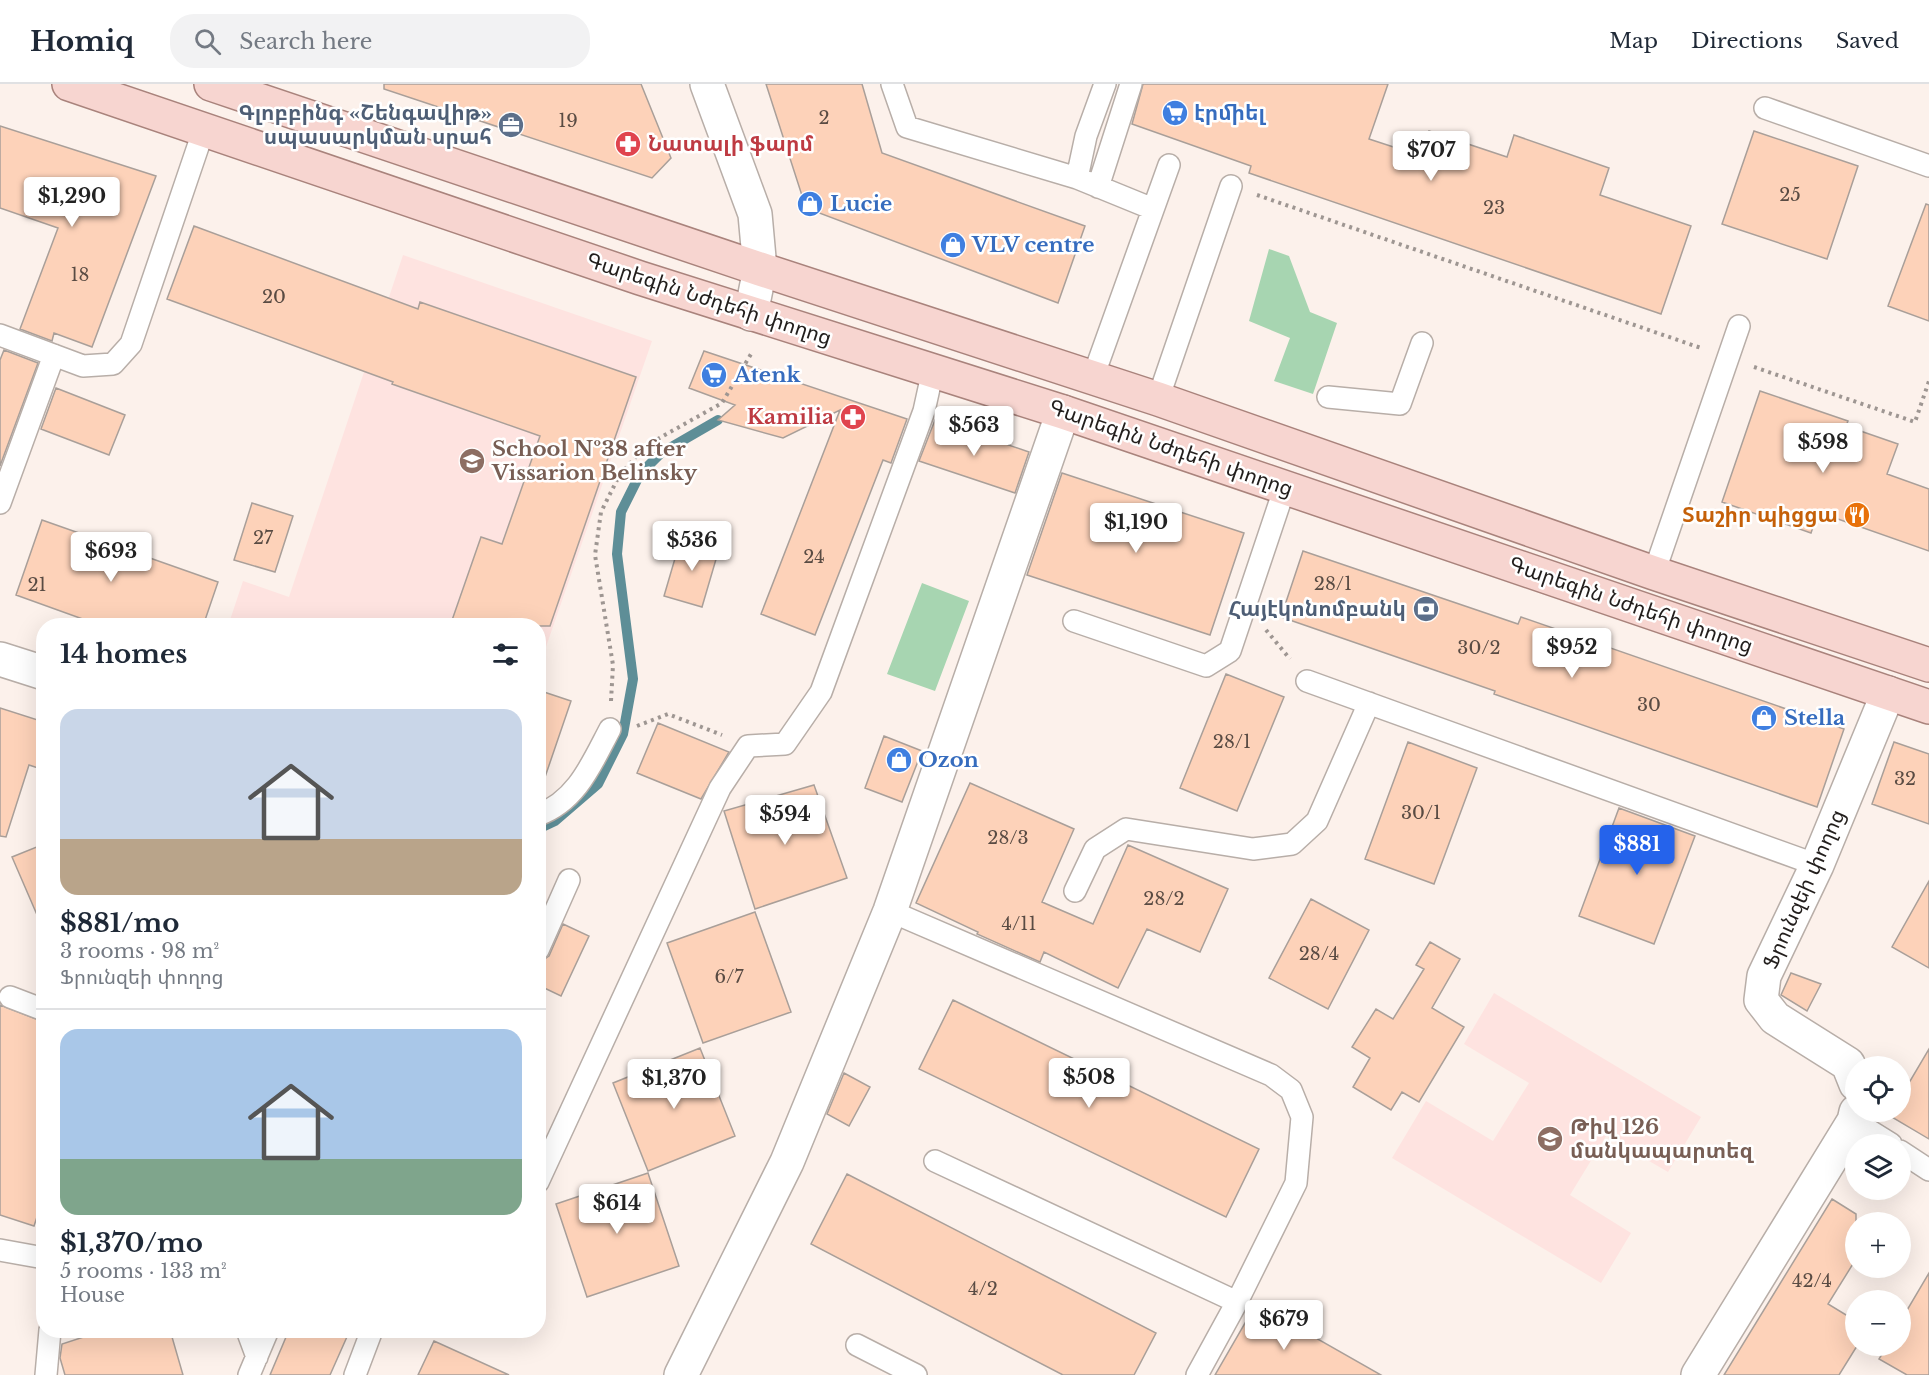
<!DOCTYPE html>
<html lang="en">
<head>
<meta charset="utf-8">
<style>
	:root { --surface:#fff; --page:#f2f2f3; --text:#1f2937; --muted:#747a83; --line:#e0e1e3; --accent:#2563eb }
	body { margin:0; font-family:"Libre Baskerville","Noto Sans Armenian",serif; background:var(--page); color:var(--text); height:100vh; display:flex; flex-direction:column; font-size:22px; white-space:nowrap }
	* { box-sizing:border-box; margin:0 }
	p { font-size:20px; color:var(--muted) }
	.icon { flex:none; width:33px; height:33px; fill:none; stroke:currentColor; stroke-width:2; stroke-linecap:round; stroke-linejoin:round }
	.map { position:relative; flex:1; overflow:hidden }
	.side { position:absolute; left:36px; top:534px; width:510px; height:720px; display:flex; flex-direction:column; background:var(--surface); border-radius:24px; box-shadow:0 6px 24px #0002 }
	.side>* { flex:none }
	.fabs { position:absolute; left:1845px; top:972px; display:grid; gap:12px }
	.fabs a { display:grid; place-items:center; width:66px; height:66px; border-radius:50%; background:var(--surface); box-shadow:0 6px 24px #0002; font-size:30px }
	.price { position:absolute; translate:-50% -51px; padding:0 14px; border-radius:6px; background:#fff; color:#222; font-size:20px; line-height:39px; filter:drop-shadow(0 2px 3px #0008) }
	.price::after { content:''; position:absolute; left:50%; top:36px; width:18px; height:14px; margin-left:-9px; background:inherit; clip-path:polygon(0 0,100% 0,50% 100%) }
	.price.selected { background:var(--accent); color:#fff }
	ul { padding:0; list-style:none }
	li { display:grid; align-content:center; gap:12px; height:318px; padding:0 24px }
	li+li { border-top:2px solid var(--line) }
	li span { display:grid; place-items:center; height:186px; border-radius:18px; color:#555 }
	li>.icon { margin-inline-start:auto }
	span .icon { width:108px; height:108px; fill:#fffc; stroke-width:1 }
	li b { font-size:26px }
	h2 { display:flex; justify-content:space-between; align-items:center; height:72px; padding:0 24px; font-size:26px }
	header { display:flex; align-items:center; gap:36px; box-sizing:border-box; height:84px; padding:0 30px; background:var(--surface); border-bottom:2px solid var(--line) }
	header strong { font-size:28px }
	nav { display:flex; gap:33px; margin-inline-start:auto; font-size:21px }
	.search { width:420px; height:54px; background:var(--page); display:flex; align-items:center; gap:15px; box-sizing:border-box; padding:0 21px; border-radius:24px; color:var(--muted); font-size:22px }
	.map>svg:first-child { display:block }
	.education { fill:#fee3e0 }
	.green { fill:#a7d5b1 }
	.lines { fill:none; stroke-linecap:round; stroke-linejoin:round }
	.stream { stroke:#5e8e97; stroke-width:10 }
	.building { fill:#fdd2b9; stroke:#a99f99; stroke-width:1.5 }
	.service-casing { stroke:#b8aea8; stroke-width:24 }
	.minor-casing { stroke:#b8aea8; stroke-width:36 }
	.tertiary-casing { stroke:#b8aea8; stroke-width:36 }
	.primary-casing { stroke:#a9837c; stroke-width:36 }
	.path { stroke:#9e9692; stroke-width:4; stroke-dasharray:3 4.5; stroke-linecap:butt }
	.service { stroke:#fff; stroke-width:21 }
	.minor { stroke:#fff; stroke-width:33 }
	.tertiary { stroke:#fff; stroke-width:33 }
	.primary { stroke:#f7d5d0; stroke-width:33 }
	.labels { text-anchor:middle; stroke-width:5; stroke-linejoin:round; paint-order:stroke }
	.number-label { font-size:18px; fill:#594b43 }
	.service-label { font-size:21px; font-weight:bold; fill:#4e5e75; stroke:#fff; text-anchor:end }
	.shop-label { font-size:21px; font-weight:bold; fill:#366cbe; stroke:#fff; text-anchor:start }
	.health-label { font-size:21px; font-weight:bold; fill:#be3a42; stroke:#fff; text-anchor:start }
	.street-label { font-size:21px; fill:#221e1c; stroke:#fff }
	.education-label { font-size:21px; font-weight:bold; fill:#785e54; stroke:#fff; text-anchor:start }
	.food-label { font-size:21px; font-weight:bold; fill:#c56008; stroke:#fff; text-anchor:end }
</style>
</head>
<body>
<header>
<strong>Homiq</strong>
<div class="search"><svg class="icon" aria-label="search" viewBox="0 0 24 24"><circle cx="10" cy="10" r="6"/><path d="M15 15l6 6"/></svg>Search here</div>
<nav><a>Map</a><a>Directions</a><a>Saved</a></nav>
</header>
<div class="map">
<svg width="1929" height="1291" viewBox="0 0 1929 1291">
	<rect width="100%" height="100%" fill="#fcf1eb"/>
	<path class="education" d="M 403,171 L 652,257 L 539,583 L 538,542 L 228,542 L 243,497 L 289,513 Z
		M 1494,909 L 1701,1033 L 1668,1088 L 1606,1052 L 1570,1111 L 1631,1149 L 1601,1199 L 1392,1074 L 1426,1017 L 1493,1057 L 1529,999 L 1464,960 Z"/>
	<path class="green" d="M 1269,165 L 1289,172 L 1310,228 L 1337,239 L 1313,310 L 1274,297 L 1290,254 L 1249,237 Z
		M 922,499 L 969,517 L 935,607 L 887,590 Z"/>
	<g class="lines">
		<path class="stream" d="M 538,745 L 555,737 L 598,700 L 623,650 L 633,595 L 617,470 L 621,428 L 640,390 L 661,369 L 718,336"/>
	</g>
	<path class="building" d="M 384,0 L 641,0 L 671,74 L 652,94 L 384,5 Z
		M 766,0 L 862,0 L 882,69 L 1085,142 L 1058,219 L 806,124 Z
		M 1143,0 L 1388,0 L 1369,55 L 1421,72 L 1429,47 L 1507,73 L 1514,51 L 1609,84 L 1600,111 L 1691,142 L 1661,230 L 1249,89 L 1251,82 L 1132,40 Z
		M 0,42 L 156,92 L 92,263 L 54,249 L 52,257 L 20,245 L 58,144 L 0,124 Z
		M 1754,47 L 1858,82 L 1827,175 L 1722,140 Z
		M 1926,120 L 1929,121 L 1929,237 L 1888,222 Z
		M 194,142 L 418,225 L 420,218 L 636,293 L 550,542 L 450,542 L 481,453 L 502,460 L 540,352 L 392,300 L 393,298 L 167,215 Z
		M 4,266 L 38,279 L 0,382 L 0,276 Z
		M 704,267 L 907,335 L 891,379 L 883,376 L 815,551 L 761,530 L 840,326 L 783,354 L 718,336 L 735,321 L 689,304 Z
		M 56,304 L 125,331 L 109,371 L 41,345 Z
		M 1760,307 L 1848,337 L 1846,342 L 1898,360 L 1887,390 L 1929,405 L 1929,467 L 1818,428 L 1811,449 L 1722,418 Z
		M 935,336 L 1029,368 L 1015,409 L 919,377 Z
		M 1062,389 L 1244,449 L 1210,551 L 1027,491 Z
		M 252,419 L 293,432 L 275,488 L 234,476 Z
		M 42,436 L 218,498 L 203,542 L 102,542 L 16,511 Z
		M 681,454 L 719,465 L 702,523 L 664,512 Z
		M 1303,467 L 1518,540 L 1521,533 L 1844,645 L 1817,723 L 1494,610 L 1495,607 L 1281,533 Z
		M 1226,590 L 1284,613 L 1237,727 L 1180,704 Z
		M 538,606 L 571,617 L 543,699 L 538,698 Z
		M 0,624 L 44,638 L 44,686 L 29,681 L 6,753 L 0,752 Z
		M 658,639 L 729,668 L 701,715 L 637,689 Z
		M 884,652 L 922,667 L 902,718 L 865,704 Z
		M 1408,658 L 1477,684 L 1434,800 L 1365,775 Z
		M 1894,658 L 1929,670 L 1929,740 L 1872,720 Z
		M 970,699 L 1074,745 L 1042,818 L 1093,840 L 1128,761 L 1228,805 L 1200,868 L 1147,845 L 1118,904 L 1044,868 L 1040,878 L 977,850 L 978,848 L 916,819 Z
		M 814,701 L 847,794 L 755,825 L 724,727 Z
		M 1619,724 L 1695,752 L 1654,860 L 1579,832 Z
		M 44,760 L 44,847 L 12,773 Z
		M 1929,797 L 1929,884 L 1892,863 Z
		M 1311,815 L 1369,846 L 1328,925 L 1269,894 Z
		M 755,828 L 791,928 L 703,959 L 667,859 Z
		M 563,840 L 589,852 L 561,912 L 538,901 L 538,879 L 549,872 Z
		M 1430,858 L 1460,875 L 1432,924 L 1464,943 L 1419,1018 L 1402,1008 L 1391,1026 L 1353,1003 L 1370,974 L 1352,963 L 1376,925 L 1393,935 L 1424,885 L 1416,881 Z
		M 1791,889 L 1821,900 L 1807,927 L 1781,911 Z
		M 953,916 L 1259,1065 L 1226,1133 L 919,985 Z
		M 0,921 L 44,938 L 44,1112 L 34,1142 L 0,1131 Z
		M 700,964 L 735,1052 L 648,1087 L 613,999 Z
		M 1929,965 L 1929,1055 L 1890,1032 L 1892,1028 L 1900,1028 L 1900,1014 Z
		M 844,989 L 870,1003 L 849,1042 L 827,1030 Z
		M 648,1089 L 679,1182 L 587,1213 L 556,1120 Z
		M 847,1090 L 1156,1249 L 1134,1291 L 1063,1291 L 811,1160 Z
		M 1832,1115 L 1856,1130 L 1856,1175 L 1828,1220 L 1856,1237 L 1857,1262 L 1839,1291 L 1724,1291 Z
		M 1929,1189 L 1929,1291 L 1907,1291 L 1879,1275 L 1887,1262 L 1900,1262 L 1900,1238 Z
		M 1256,1220 L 1381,1291 L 1215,1291 Z
		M 105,1246 L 170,1246 L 183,1291 L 65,1291 L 60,1274 L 62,1260 Z
		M 289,1246 L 350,1246 L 330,1291 L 270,1291 Z
		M 434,1257 L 509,1291 L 418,1291 Z"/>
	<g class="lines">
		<g class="service-casing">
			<path id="service" d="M 892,0 L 907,43 L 1077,94
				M 1105,0 L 1086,52 L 1077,94 L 1153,125
				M 1765,24 L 1929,82
				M 1098,103 L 1131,0
				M 0,251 L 83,282 L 113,280 L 131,260 L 204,45
				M 1093,293 L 1169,81
				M 1328,313 L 1400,320 L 1422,259
				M 1158,315 L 1231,102
				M 0,419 L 54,271
				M 1654,489 L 1739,242
				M 1074,537 L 1206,582 L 1230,567 L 1285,403
				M 1307,597 L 1817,781
				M 538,731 C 577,717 592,679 610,645
				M 1075,807 L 1095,765 L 1126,745 L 1253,765 L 1292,760 L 1317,737 L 1369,619
				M 890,827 L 1271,991 L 1291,1006 L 1302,1033 L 1296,1099 L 1237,1218 L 1197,1291
				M 538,866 L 569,796
				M 10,913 L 44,926
				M 1854,1037 L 1891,1060
				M 1900,1067 L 1929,1086
				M 935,1077 L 1237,1218
				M 538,1098 L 720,704 L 748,662 L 785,660 L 821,608 L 924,327 L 933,286
				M 0,1166 L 44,1174
				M 247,1246 L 257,1273
				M 857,1261 L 916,1291
				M 46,1291 L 50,1246
				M 249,1291 L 268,1246
				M 355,1291 L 372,1246"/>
		</g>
		<g class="minor-casing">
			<path id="minor" d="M 0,575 L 44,589
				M 1856,1000 L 1848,980 L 1775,934 L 1761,916 L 1764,892 L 1817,781 L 1888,609
				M 681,1291 L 787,1078 L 890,827 L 1063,328
				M 1698,1291 L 1854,1037 L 1856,1028"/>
		</g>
		<g class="tertiary-casing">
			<path id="tertiary" d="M 707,0 L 755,130 L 760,185 L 751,230"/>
		</g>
		<g class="primary-casing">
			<path id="primary" d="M 69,0 L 640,194 L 1063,328 L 1929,623
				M 211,0 L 760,185 L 1158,315 L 1654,489 L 1929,581"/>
		</g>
		<path class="path" d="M 1257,111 L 1701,264
			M 1754,283 L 1915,338 L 1929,297
			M 1266,546 L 1290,575
			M 611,617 L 613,581 L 595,471 L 601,428 L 620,390 L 647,361 L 722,319 L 751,270
			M 637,642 L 668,630 L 722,651"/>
		<use href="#service" class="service"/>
		<use href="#minor" class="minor"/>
		<use href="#tertiary" class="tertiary"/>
		<use href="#primary" class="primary"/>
	</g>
	<defs>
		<g id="supermarket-disc" transform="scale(1.35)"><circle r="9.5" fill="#3f7fe0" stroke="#fff"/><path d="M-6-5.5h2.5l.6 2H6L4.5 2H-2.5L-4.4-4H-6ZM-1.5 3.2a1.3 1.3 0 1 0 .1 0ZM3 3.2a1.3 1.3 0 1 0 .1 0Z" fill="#fff"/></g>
		<g id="office-disc" transform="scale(1.35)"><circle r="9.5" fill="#5c6f8a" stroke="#fff"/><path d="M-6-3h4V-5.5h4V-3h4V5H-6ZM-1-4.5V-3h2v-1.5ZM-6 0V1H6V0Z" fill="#fff"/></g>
		<g id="pharmacy-disc" transform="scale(1.35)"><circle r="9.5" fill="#e0444e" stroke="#fff"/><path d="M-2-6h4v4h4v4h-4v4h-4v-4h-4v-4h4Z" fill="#fff"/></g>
		<g id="shop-disc" transform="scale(1.35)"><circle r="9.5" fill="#3f7fe0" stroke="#fff"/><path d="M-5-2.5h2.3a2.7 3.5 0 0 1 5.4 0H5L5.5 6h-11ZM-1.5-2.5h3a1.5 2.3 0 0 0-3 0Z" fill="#fff"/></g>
		<g id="school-disc" transform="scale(1.35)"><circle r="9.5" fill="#8d6e63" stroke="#fff"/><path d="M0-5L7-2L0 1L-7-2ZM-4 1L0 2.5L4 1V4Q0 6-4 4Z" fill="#fff"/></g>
		<g id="restaurant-disc" transform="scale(1.35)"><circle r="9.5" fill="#e8710a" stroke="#fff"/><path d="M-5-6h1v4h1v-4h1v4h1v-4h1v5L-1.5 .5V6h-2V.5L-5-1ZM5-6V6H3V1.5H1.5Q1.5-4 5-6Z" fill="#fff"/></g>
		<g id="bank-disc" transform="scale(1.35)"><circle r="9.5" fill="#5c6f8a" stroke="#fff"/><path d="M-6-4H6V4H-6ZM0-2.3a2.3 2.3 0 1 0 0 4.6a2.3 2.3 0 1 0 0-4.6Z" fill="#fff"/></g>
	</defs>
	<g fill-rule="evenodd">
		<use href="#supermarket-disc" x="1175" y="29"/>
		<use href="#office-disc" x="511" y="41"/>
		<use href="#pharmacy-disc" x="628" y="60"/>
		<use href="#shop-disc" x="810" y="120"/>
		<use href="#shop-disc" x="953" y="161"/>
		<use href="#supermarket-disc" x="714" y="291"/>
		<use href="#pharmacy-disc" x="853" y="333"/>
		<use href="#school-disc" x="472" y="377"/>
		<use href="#restaurant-disc" x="1857" y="431"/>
		<use href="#bank-disc" x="1426" y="525"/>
		<use href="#shop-disc" x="1764" y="634"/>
		<use href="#shop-disc" x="899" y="676"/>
		<use href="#school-disc" x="1550" y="1055"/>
	</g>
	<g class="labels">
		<g class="number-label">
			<text x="824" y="40">2</text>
			<text x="568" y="43">19</text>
			<text x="1790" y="117">25</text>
			<text x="1494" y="130">23</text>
			<text x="80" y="197">18</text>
			<text x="274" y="219">20</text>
			<text x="263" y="460">27</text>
			<text x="814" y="479">24</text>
			<text x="1333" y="506">28/1</text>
			<text x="37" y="507">21</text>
			<text x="1479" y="570">30/2</text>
			<text x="1649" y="627">30</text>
			<text x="1232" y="664">28/1</text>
			<text x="1905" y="701">32</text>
			<text x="1421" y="735">30/1</text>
			<text x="1008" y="760">28/3</text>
			<text x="1164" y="821">28/2</text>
			<text x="1019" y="846">4/11</text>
			<text x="1319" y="876">28/4</text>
			<text x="729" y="899">6/7</text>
			<text x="1812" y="1203">42/4</text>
			<text x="983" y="1211">4/2</text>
		</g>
		<g class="service-label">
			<text x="492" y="36">Գլոբբինգ «Շենգավիթ»<tspan x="492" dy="24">սպասարկման սրահ</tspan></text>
			<text x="1406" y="532">Հայէկոնոմբանկ</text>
		</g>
		<g class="shop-label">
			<text x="1194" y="36">էրմիել</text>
			<text x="830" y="127">Lucie</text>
			<text x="972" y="168">VLV centre</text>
			<text x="734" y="298">Atenk</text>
			<text x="1784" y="641">Stella</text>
			<text x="918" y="683">Ozon</text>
		</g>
		<g class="health-label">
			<text x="648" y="67">Նատալի ֆարմ</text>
			<text x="834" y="340" text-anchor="end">Kamilia</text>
		</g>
		<g class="street-label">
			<text transform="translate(709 215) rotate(18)" y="7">Գարեգին Նժդեհի փողոց</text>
			<text transform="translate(1171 364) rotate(19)" y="7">Գարեգին Նժդեհի փողոց</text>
			<text transform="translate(1631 521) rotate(19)" y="7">Գարեգին Նժդեհի փողոց</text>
			<text transform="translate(1804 805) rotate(-66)" y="7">Ֆրունզեի փողոց</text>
		</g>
		<g class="education-label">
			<text x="492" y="372">School №38 after<tspan x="492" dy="24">Vissarion Belinsky</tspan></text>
			<text x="1570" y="1050">Թիվ 126<tspan x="1570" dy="24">մանկապարտեզ</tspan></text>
		</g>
		<g class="food-label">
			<text x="1838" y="438">Տաշիր պիցցա</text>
		</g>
	</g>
</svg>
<div class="fabs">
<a><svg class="icon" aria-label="locate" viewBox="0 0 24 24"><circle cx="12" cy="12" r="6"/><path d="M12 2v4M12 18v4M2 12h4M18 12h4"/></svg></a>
<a><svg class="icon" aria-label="layers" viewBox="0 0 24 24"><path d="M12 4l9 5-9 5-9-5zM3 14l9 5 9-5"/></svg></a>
<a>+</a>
<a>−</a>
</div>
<b class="price" style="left:1431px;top:98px">$707</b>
<b class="price" style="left:72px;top:144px">$1,290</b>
<b class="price" style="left:974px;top:373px">$563</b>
<b class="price" style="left:1823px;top:390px">$598</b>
<b class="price" style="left:1136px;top:470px">$1,190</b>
<b class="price" style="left:692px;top:488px">$536</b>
<b class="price" style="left:111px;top:499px">$693</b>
<b class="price" style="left:1572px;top:595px">$952</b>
<b class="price" style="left:785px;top:762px">$594</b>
<b class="price selected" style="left:1637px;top:792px">$881</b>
<b class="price" style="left:1089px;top:1025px">$508</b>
<b class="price" style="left:674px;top:1026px">$1,370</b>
<b class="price" style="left:617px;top:1151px">$614</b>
<b class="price" style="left:1284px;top:1267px">$679</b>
<section class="side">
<h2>14 homes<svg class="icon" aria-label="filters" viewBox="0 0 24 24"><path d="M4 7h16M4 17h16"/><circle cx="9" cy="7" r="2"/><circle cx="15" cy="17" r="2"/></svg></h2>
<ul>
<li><span style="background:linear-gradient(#c9d6e8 70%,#b9a48a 0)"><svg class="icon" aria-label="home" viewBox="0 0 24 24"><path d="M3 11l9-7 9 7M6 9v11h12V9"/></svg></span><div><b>$881/mo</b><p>3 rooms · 98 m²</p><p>Ֆրունզեի փողոց</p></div></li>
<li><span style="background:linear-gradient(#a9c7e8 70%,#7fa58c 0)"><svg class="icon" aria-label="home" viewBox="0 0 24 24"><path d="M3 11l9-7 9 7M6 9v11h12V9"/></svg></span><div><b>$1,370/mo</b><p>5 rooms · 133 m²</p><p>House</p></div></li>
</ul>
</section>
</div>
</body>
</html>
